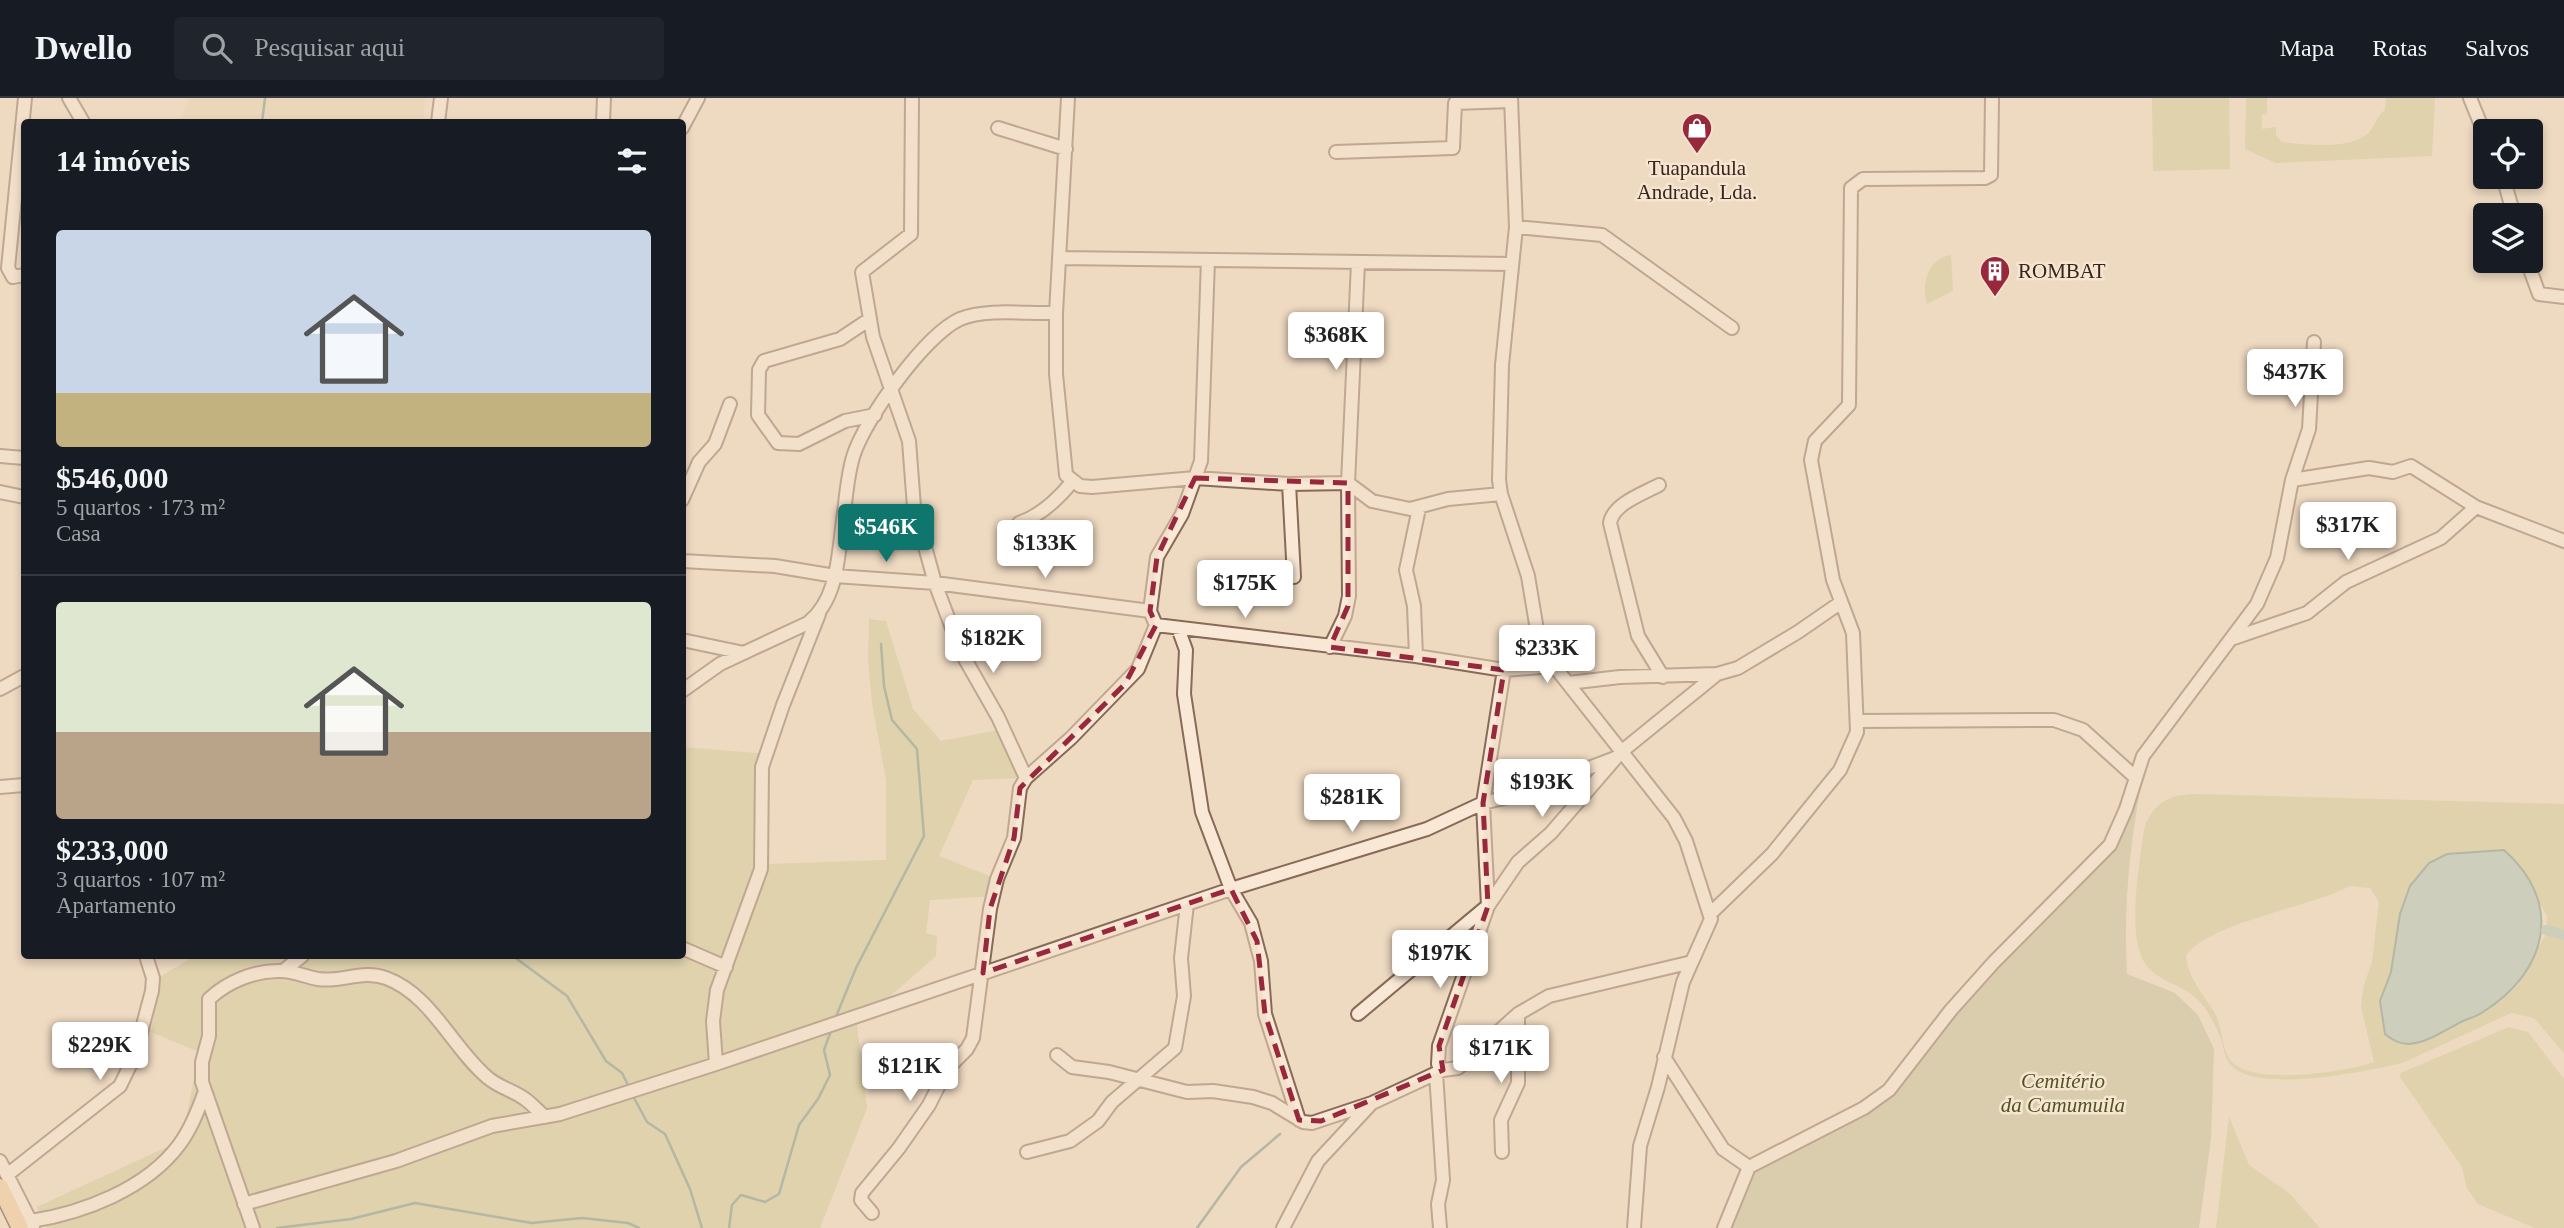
<!DOCTYPE html>
<html lang="pt">
<head>
<meta charset="utf-8">
<style>
	:root { --surface:#171b24; --page:#20242c; --text:#f1f3f6; --muted:#9ea1a6; --line:#363941; --accent:#0f766e }
	body { margin:0; font-family:Georgia,serif; background:var(--page); color:var(--text); height:100vh; display:flex; flex-direction:column; font-size:26px; white-space:nowrap }
	* { box-sizing:border-box; margin:0 }
	p { font-size:23px; color:var(--muted) }
	.icon { flex:none; width:38px; height:38px; fill:none; stroke:currentColor; stroke-width:2; stroke-linecap:round; stroke-linejoin:round }
	.map { position:relative; flex:1; overflow:hidden }
	.panel { position:absolute; left:21px; top:21px; width:665px; height:840px; display:flex; flex-direction:column; background:var(--surface); border-radius:7px; box-shadow:0 4px 10px #0003 }
	.panel>* { flex:none }
	.buttons { position:absolute; left:2473px; top:21px; display:grid; gap:14px }
	.buttons a { display:grid; place-items:center; width:70px; height:70px; border-radius:7px; background:var(--surface); box-shadow:0 4px 10px #0003; font-size:35px }
	.price { position:absolute; translate:-50% -60px; padding:0 16px; border-radius:7px; background:#fff; color:#222; font-size:23px; line-height:46px; filter:drop-shadow(0 2px 4px #0008) }
	.price::after { content:''; position:absolute; left:50%; top:42px; width:21px; height:16px; margin-left:-10px; background:inherit; clip-path:polygon(0 0,100% 0,50% 100%) }
	.price.on { background:var(--accent); color:#fff }
	ul { padding:0; list-style:none }
	li { display:grid; align-content:center; gap:14px; height:371px; padding:0 35px }
	li+li { border-top:2px solid var(--line) }
	li span { display:grid; place-items:center; height:217px; border-radius:7px; color:#555 }
	li>.icon { margin-inline-start:auto }
	span .icon { width:126px; height:126px; fill:#fffc; stroke-width:1 }
	li b { font-size:30px }
	h2 { display:flex; justify-content:space-between; align-items:center; height:84px; padding:0 35px; font-size:30px }
	header { display:flex; align-items:center; gap:42px; box-sizing:border-box; height:98px; padding:0 35px; background:var(--surface); border-bottom:2px solid var(--line) }
	header strong { font-size:33px }
	nav { display:flex; gap:38px; margin-inline-start:auto; font-size:24px }
	.search { width:490px; height:63px; background:var(--page); display:flex; align-items:center; gap:18px; box-sizing:border-box; padding:0 24px; border-radius:7px; color:var(--muted); font-size:26px }
	.map>svg:first-child { display:block }
	.farmland { fill:#e4d2af }
	.green { fill:#ccc995; fill-rule:evenodd }
	.cemetery { fill:#c1bf95 }
	.water { fill:#a4c1b3; stroke:#6b8f80; stroke-width:2 }
	.lines { fill:none; stroke-linecap:round; stroke-linejoin:round }
	.stream { stroke:#6b8f80; stroke-width:2.5 }
	.canal { stroke:#a4c1b3; stroke-width:10 }
	.minor-casing { stroke:#886a59; stroke-width:16 }
	.major-casing { stroke:#56392d; stroke-width:19 }
	.minor { stroke:#f9e8d5; stroke-width:12 }
	.major { stroke:#f2c798; stroke-width:16 }
	.marked { fill:none; stroke:#98283c; stroke-width:5; stroke-dasharray:14 9; stroke-linejoin:round }
	.labels { text-anchor:middle; stroke-width:5; stroke-linejoin:round; paint-order:stroke }
	.poi-label { font-size:21px; fill:#38251d; stroke:#f6e5d1 }
	.park-label { font-size:21px; font-style:italic; fill:#505423; stroke:#f6e5d1 }
</style>
</head>
<body>
<header>
<strong>Dwello</strong>
<div class="search"><svg class="icon" aria-label="search" viewBox="0 0 24 24"><circle cx="10" cy="10" r="6"/><path d="M15 15l6 6"/></svg>Pesquisar aqui</div>
<nav><a>Mapa</a><a>Rotas</a><a>Salvos</a></nav>
</header>
<div class="map">
<svg width="2564" height="1130" viewBox="0 0 2564 1130">
	<rect width="100%" height="100%" fill="#eed9c1"/>
	<path class="farmland" d="M 189,0 L 425,0 L 423,24 L 180,24 Z"/>
	<path class="green" d="M 2152,0 L 2229,0 L 2230,71 L 2153,73 Z
		M 2246,0 L 2267,0 L 2267,16 L 2262,17 L 2262,31 L 2276,29 L 2276,38 L 2282,44 C 2304,47 2347,51 2365,38 C 2375,31 2376,18 2385,12 L 2386,0 L 2435,0 L 2432,58 L 2276,65 L 2245,51 Z
		M 1951,157 L 1953,193 L 1927,206 C 1921,187 1928,160 1951,157 Z
		M 869,521 L 886,523 L 913,611 L 941,643 L 1004,631 L 1026,680 L 973,682 L 939,758 L 997,781 L 993,798 L 930,802 L 926,835 L 937,838 L 936,858 L 857,927 L 867,1010 L 820,1130 L 47,1130 L 37,1109 L 182,1042 L 199,954 L 151,934 L 161,878 L 195,858 L 682,858 L 683,649 L 766,656 L 768,766 L 886,762 L 886,682 L 872,605 L 868,561 Z
		M 2233,697 L 2564,706 L 2564,955 L 2534,920 L 2511,915 L 2402,965 C 2367,973 2255,997 2230,966 C 2224,959 2224,949 2221,941 C 2216,928 2209,914 2200,904 C 2185,887 2161,885 2147,868 C 2125,843 2140,763 2144,731 C 2159,687 2195,697 2233,697 ZM 2504,752 L 2547,817 L 2546,836 L 2517,888 L 2482,916 L 2468,921 L 2384,889 L 2391,874 L 2400,816 L 2447,756 ZM 2350,788 L 2370,790 L 2379,804 L 2372,864 L 2364,887 L 2361,908 L 2374,964 C 2346,974 2255,988 2232,964 C 2221,953 2223,928 2214,914 C 2203,895 2188,881 2186,857 C 2211,824 2308,810 2350,788 Z
		M 2509,929 L 2528,934 L 2564,981 L 2564,1130 L 2535,1130 L 2478,1106 L 2467,1090 L 2462,1069 L 2400,979 L 2401,975 Z
		M 2229,1019 L 2249,1067 L 2289,1095 L 2320,1130 L 2216,1130 Z"/>
	<path class="cemetery" d="M 2143,677 C 2130,743 2123,809 2127,876 L 2175,895 L 2198,917 L 2214,951 L 2211,1040 L 2199,1130 L 1730,1130 L 1757,1071 L 1870,1013 L 1908,980 L 1954,916 L 2066,796 L 2115,749 L 2127,726 Z"/>
	<path class="water" d="M 2504,752 C 2564,805 2548,873 2483,914 C 2476,919 2466,921 2459,925 C 2444,933 2426,945 2409,946 C 2399,946 2392,942 2385,936 L 2380,903 L 2391,874 L 2400,816 L 2410,788 L 2429,765 L 2447,756 Z"/>
	<g class="lines">
		<path class="stream" d="M 262,24 L 265,0
			M 513,858 L 567,898 L 606,963 L 622,975 L 629,989
			M 835,921 L 856,870 L 924,738 L 917,651 L 892,622 L 884,588 L 881,546
			M 633,998 L 647,1024 L 665,1036 L 690,1091 L 702,1130
			M 277,1130 L 351,1121 L 415,1105 L 532,1125 L 582,1120 L 628,1125 L 639,1130
			M 729,1130 L 732,1107 L 741,1097 L 765,1104 L 779,1096 L 799,1027 L 818,1001 L 830,977 L 824,952 L 832,930
			M 1197,1130 L 1241,1069 L 1280,1036"/>
		<path class="canal" d="M 2546,832 L 2564,837"/>
		<g class="minor-casing">
			<path id="minor" d="M 69,0 L 83,24
				M 912,0 L 911,136 L 862,174 L 873,239 L 909,343 L 914,409 L 935,485 L 961,554 L 998,619 L 1026,680
				M 1068,0 L 1056,215 L 1056,276 L 1066,377 L 1080,388 L 1092,389 L 1195,380 L 1289,386 L 1348,385 L 1372,403 L 1410,411 L 1448,401 L 1501,396
				M 1511,0 L 1516,129 L 1502,267 L 1499,382 L 1501,396 L 1528,478 L 1540,550 L 1674,720 L 1686,743 L 1711,821 L 1683,884 L 1658,989 L 1640,1048 L 1634,1130
				M 2470,0 L 2485,37
				M 438,24 L 441,0
				M 603,24 L 604,0
				M 682,30 L 698,0
				M 998,30 L 1066,51
				M 1336,54 L 1453,50 L 1455,5 L 1511,3
				M 2503,79 L 2514,117
				M 1516,129 L 1602,137 L 1732,230
				M 1061,160 L 1512,166
				M 2527,163 L 2539,196 L 2564,199
				M 24,177 L 13,179 L 8,170 L 25,0
				M 870,221 L 840,241 L 764,263 L 759,272 L 758,317 L 778,345 L 799,346 L 845,323 L 875,317
				M 0,358 L 24,360
				M 2292,382 L 2369,370 L 2393,374 L 2411,368 L 2476,409 L 2564,443
				M 1289,386 L 1294,479
				M 1659,387 C 1642,396 1613,406 1610,425 L 1638,538 L 1663,579
				M 0,394 L 24,399
				M 682,402 L 699,364 L 715,346 L 730,306
				M 1019,425 C 1040,418 1058,401 1072,384
				M 682,463 L 775,468 L 835,478 L 935,485 L 1150,513
				M 1156,527 L 1416,558 L 1504,572 L 1553,568
				M 1178,530 L 1186,552 L 1184,596 L 1202,714 L 1231,791 L 1251,825 L 1261,863 L 1265,916 L 1299,1022
				M 2234,540 L 2307,515 L 2346,484 L 2441,440 L 2476,409
				M 682,542 L 744,555
				M 1330,549 L 1345,518 L 1349,498 L 1348,385 L 1358,165
				M 1416,558 L 1414,508 L 1406,472 L 1419,410
				M 1568,585 L 1620,579 L 1717,576 L 1738,570 L 1798,534 L 1840,505
				M 0,591 L 24,578
				M 682,593 L 720,566 L 808,525 C 838,501 838,458 843,422 C 846,401 847,379 853,359 C 864,322 925,237 960,221 C 987,210 1027,216 1056,215
				M 1857,623 L 2054,622 L 2083,632 L 2135,679
				M 0,689 L 24,687
				M 1488,808 L 1483,705 L 1504,572
				M 1710,816 L 1772,756 L 1840,672 L 1857,634 L 1853,535 L 1833,482 L 1811,362 L 1815,343 L 1849,307 L 1851,90 L 1863,81 L 1985,80 L 1991,77 L 1992,0
				M 682,850 L 726,869
				M 283,873 L 302,858
				M 1358,916 L 1485,810
				M 1057,957 L 1072,969 L 1109,974 L 1187,994 L 1213,993 L 1253,999 L 1272,1005 L 1303,1024 L 1312,1025 L 1372,1005 L 1443,972 L 1458,970 L 1518,916 L 1549,898 L 1692,864
				M 1664,959 L 1723,1051 L 1749,1069
				M 716,966 L 713,923 L 717,892 L 761,771 L 762,669 L 783,607 L 819,516
				M 1443,972 L 1438,966 L 1439,948 L 1488,808 L 1518,764 L 1551,735 L 1621,654 L 1717,576
				M 1436,975 L 1443,1082 L 1438,1106 L 1440,1130
				M 1027,1054 L 1070,1043 L 1098,1023 L 1112,1004 L 1175,950 L 1184,898 L 1181,860 L 1187,806
				M 1502,1054 L 1501,1022 L 1518,985 L 1518,916
				M 0,1063 L 33,1128
				M 7,1077 L 120,988 L 135,957 L 152,893 L 153,880 L 146,858
				M 244,1106 L 396,1063 L 492,1028 L 560,1016 L 716,966 L 1231,791 L 1427,731 L 1483,705 L 1524,695 L 1615,660
				M 872,1115 L 861,1102 L 862,1095 L 899,1050 L 929,1007 L 947,971 L 967,951 L 973,940 L 990,811 L 997,781 L 1014,740 L 1020,690 L 1026,680 L 1071,640 L 1138,571 L 1156,527 L 1150,513 L 1157,459 L 1182,416 L 1201,363 L 1208,162
				M 31,1123 C 83,1115 146,1091 179,1047 C 191,1031 198,1013 205,993
				M 253,1130 L 202,984 L 202,964 L 209,938 L 209,901 C 227,884 255,872 281,873 C 293,873 306,879 318,881 C 341,885 362,871 386,880 C 432,897 452,950 488,980 C 500,990 513,992 525,1001 C 532,1006 538,1013 545,1019
				M 1283,1130 L 1318,1063 L 1370,1007
				M 1724,1130 L 1749,1069 L 1864,1010 L 1889,992 L 1951,912 L 1994,864 L 2110,747 L 2126,711 L 2143,658 L 2257,506 L 2277,460 L 2292,382 L 2309,331 L 2314,244"/>
		</g>
		<g class="major-casing">
			<path id="major" d="M 0,1089 L 20,1130"/>
		</g>
		<use href="#minor" class="minor"/>
		<use href="#major" class="major"/>
	</g>
	<path d="M0 0H2564V1130H0ZM 1195,380 L 1348,385 L 1348,508 L 1330,549 L 1504,572 L 1483,705 L 1488,808 L 1439,948 L 1443,972 L 1321,1023 L 1299,1022 L 1265,916 L 1257,843 L 1231,791 L 983,875 L 990,811 L 1014,740 L 1020,690 L 1125,586 L 1156,527 L 1150,513 L 1157,459 Z" fill="#eed9c1" fill-opacity=".55" fill-rule="evenodd"/>
	<path class="marked" d="M 1195,380 L 1348,385 L 1348,508 L 1330,549 L 1504,572 L 1483,705 L 1488,808 L 1439,948 L 1443,972 L 1321,1023 L 1299,1022 L 1265,916 L 1257,843 L 1231,791 L 983,875 L 990,811 L 1014,740 L 1020,690 L 1125,586 L 1156,527 L 1150,513 L 1157,459 Z"/>
	<defs>
		<g id="shop-pin" transform="scale(1.575)"><path d="M0 17L-7.5 6A9.5 9.5 0 1 1 7.5 6Z" fill="#98283c" stroke="#f6e5d1"/><path d="M-5-2.5h2.3a2.7 3.5 0 0 1 5.4 0H5L5.5 6h-11ZM-1.5-2.5h3a1.5 2.3 0 0 0-3 0Z" fill="#fff"/></g>
		<g id="building-pin" transform="scale(1.575)"><path d="M0 17L-7.5 6A9.5 9.5 0 1 1 7.5 6Z" fill="#98283c" stroke="#f6e5d1"/><path d="M-4-6H4V6H1V3H-1V6H-4ZM-2.5-4.3h1.7v1.8h-1.7ZM.8-4.3h1.7v1.8H.8ZM-2.5-1h1.7V.8h-1.7ZM.8-1h1.7V.8H.8Z" fill="#fff"/></g>
	</defs>
	<g fill-rule="evenodd">
		<use href="#shop-pin" x="1697" y="30"/>
		<use href="#building-pin" x="1995" y="173"/>
	</g>
	<g class="labels">
		<g class="poi-label">
			<text x="1697" y="77">Tuapandula<tspan x="1697" dy="24">Andrade, Lda.</tspan></text>
			<text x="2018" y="180" text-anchor="start">ROMBAT</text>
		</g>
		<g class="park-label">
			<text x="2063" y="990">Cemitério<tspan x="2063" dy="24">da Camumuila</tspan></text>
		</g>
	</g>
</svg>
<div class="buttons">
<a><svg class="icon" aria-label="locate" viewBox="0 0 24 24"><circle cx="12" cy="12" r="6"/><path d="M12 2v4M12 18v4M2 12h4M18 12h4"/></svg></a>
<a><svg class="icon" aria-label="layers" viewBox="0 0 24 24"><path d="M12 4l9 5-9 5-9-5zM3 14l9 5 9-5"/></svg></a>
</div>
<b class="price" style="left:1336px;top:274px">$368K</b>
<b class="price" style="left:2295px;top:311px">$437K</b>
<b class="price" style="left:2348px;top:464px">$317K</b>
<b class="price on" style="left:886px;top:466px">$546K</b>
<b class="price" style="left:1045px;top:482px">$133K</b>
<b class="price" style="left:1245px;top:522px">$175K</b>
<b class="price" style="left:993px;top:577px">$182K</b>
<b class="price" style="left:1547px;top:587px">$233K</b>
<b class="price" style="left:1542px;top:721px">$193K</b>
<b class="price" style="left:1352px;top:736px">$281K</b>
<b class="price" style="left:1440px;top:892px">$197K</b>
<b class="price" style="left:100px;top:984px">$229K</b>
<b class="price" style="left:1501px;top:987px">$171K</b>
<b class="price" style="left:910px;top:1005px">$121K</b>
<section class="panel">
<h2>14 imóveis<svg class="icon" aria-label="filters" viewBox="0 0 24 24"><path d="M4 7h16M4 17h16"/><circle cx="9" cy="7" r="2"/><circle cx="15" cy="17" r="2"/></svg></h2>
<ul>
<li><span style="background:linear-gradient(#c9d6e8 75%,#c2b280 0)"><svg class="icon" aria-label="home" viewBox="0 0 24 24"><path d="M3 11l9-7 9 7M6 9v11h12V9"/></svg></span><div><b>$546,000</b><p>5 quartos · 173 m²</p><p>Casa</p></div></li>
<li><span style="background:linear-gradient(#dfe7d0 60%,#b9a48a 0)"><svg class="icon" aria-label="home" viewBox="0 0 24 24"><path d="M3 11l9-7 9 7M6 9v11h12V9"/></svg></span><div><b>$233,000</b><p>3 quartos · 107 m²</p><p>Apartamento</p></div></li>
</ul>
</section>
</div>
</body>
</html>
